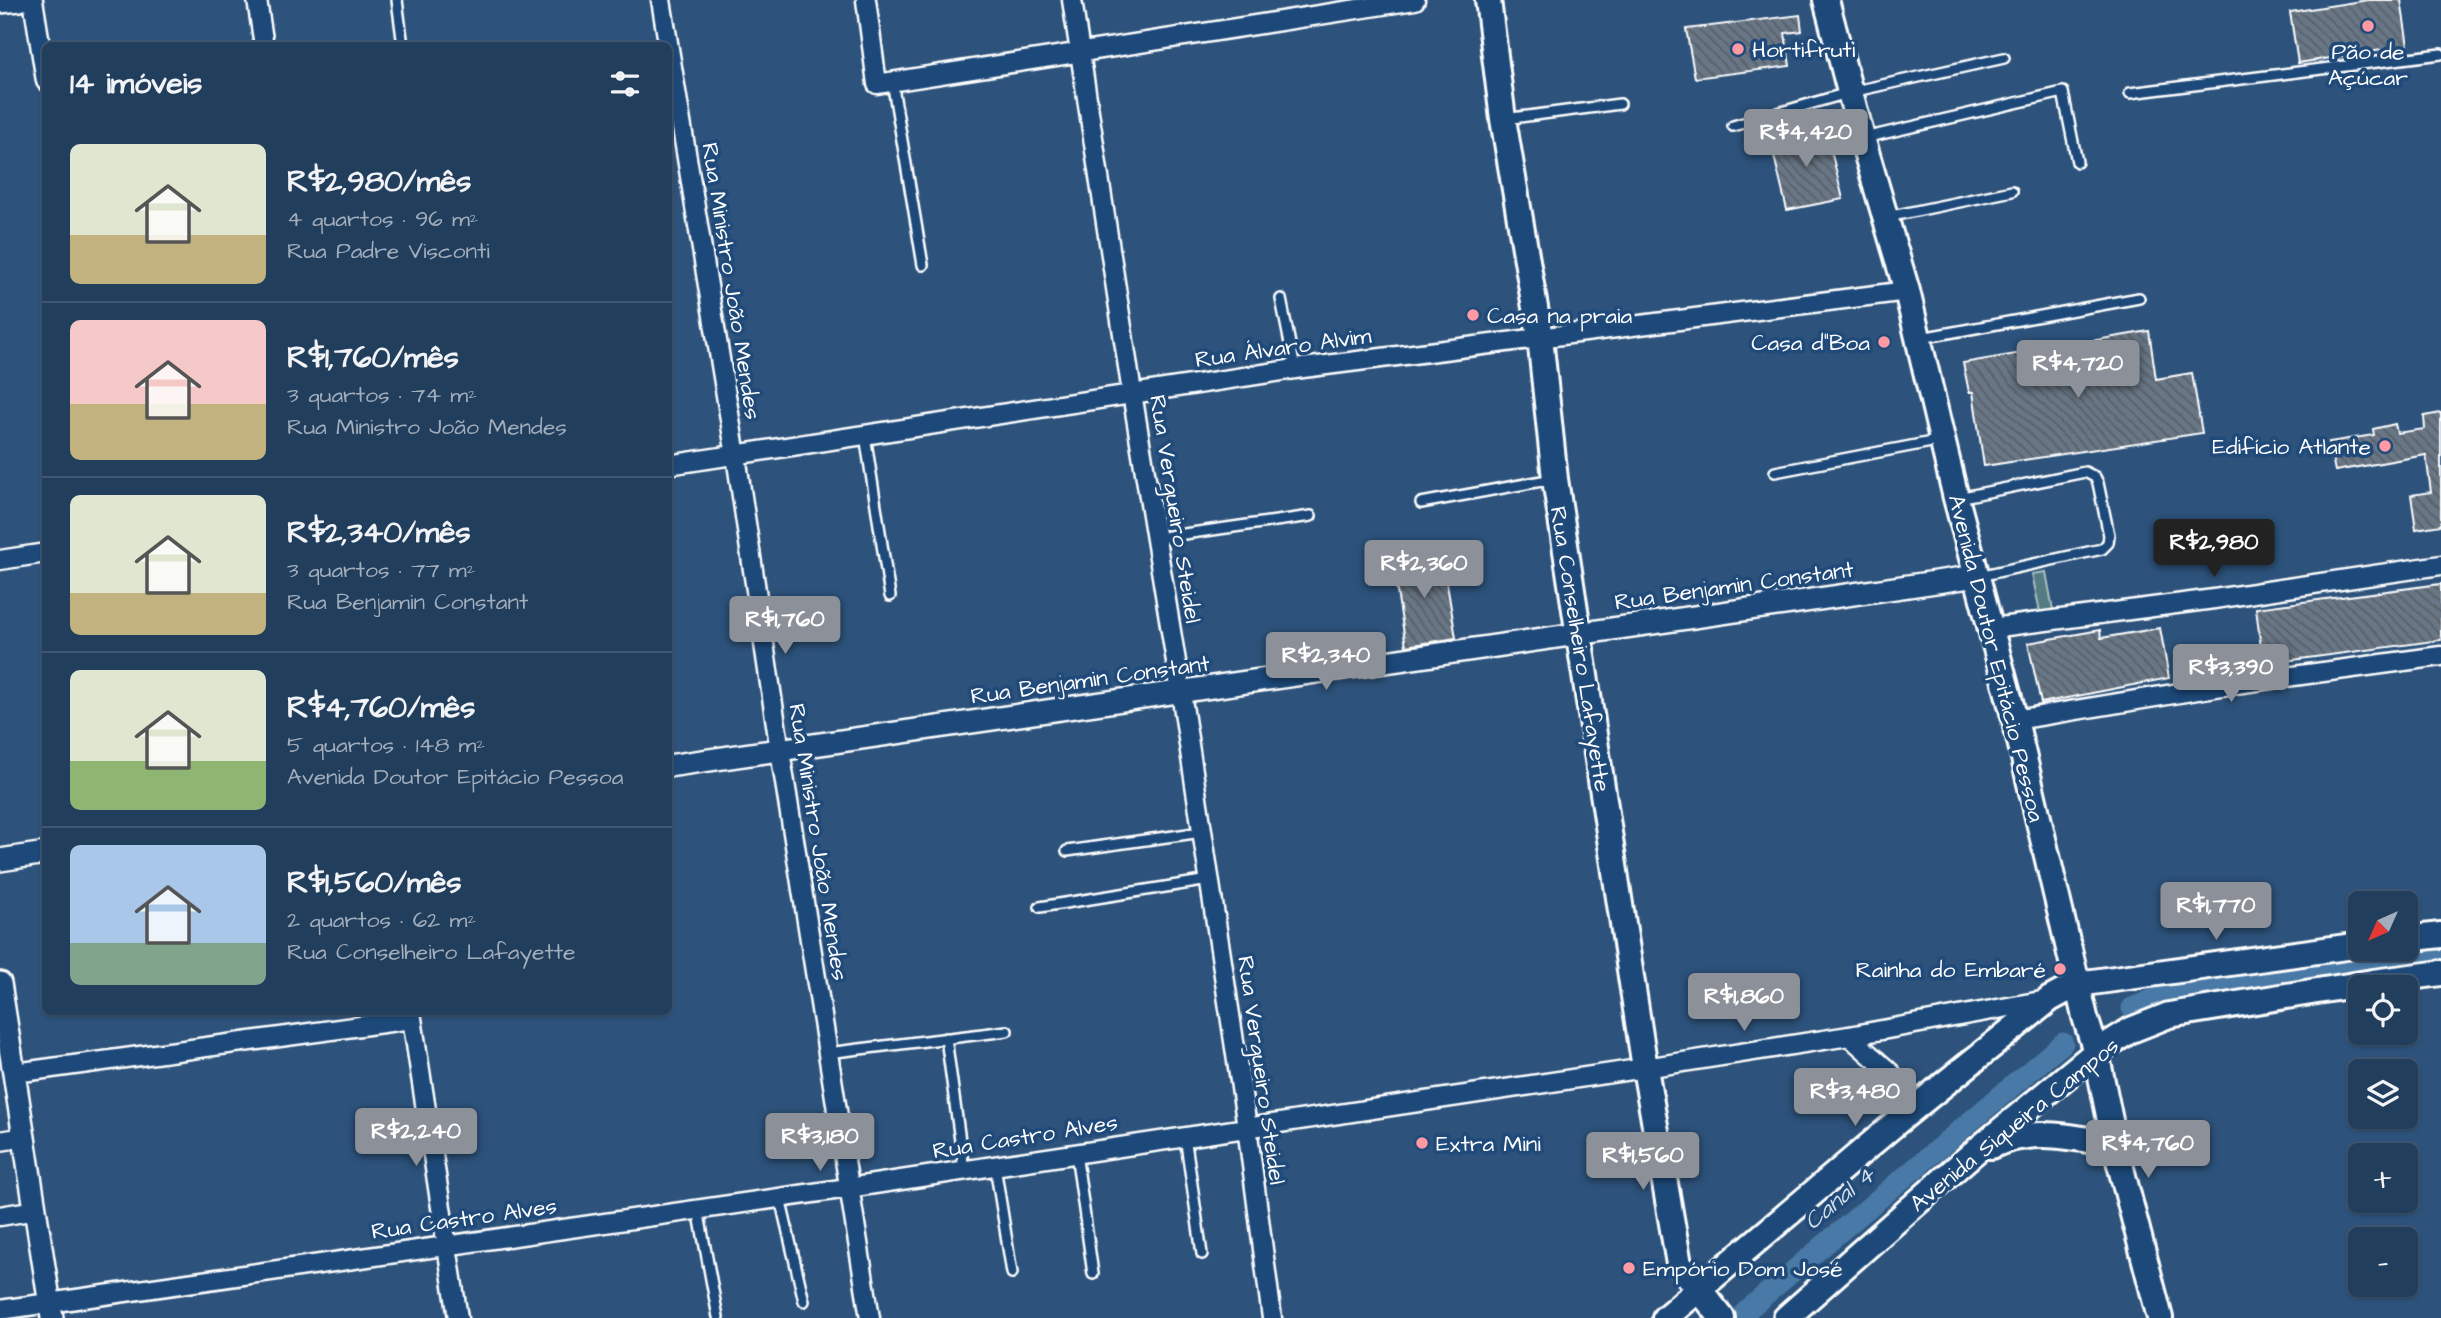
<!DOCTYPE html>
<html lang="pt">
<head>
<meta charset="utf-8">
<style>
	:root { --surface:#223e5d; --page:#2e4966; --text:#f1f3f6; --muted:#a2aebc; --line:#3f5772; --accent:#8c9099 }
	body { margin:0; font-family:"Architects Daughter",sans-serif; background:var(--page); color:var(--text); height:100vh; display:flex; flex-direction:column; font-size:26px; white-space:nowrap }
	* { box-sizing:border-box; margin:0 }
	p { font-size:23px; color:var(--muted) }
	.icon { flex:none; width:38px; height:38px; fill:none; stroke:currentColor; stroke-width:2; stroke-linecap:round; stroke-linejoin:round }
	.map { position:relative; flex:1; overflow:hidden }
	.panel { position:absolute; left:42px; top:42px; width:630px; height:973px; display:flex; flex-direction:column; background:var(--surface); border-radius:10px; box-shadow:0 2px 5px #0004,0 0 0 2px var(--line) }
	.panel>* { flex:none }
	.needle { width:46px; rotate:225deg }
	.buttons { position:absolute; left:2348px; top:891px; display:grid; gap:14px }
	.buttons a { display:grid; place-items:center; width:70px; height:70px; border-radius:10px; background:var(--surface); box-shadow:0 2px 5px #0004,0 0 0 2px var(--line); font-size:35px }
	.price { position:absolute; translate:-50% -60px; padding:0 16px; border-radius:7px; background:var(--accent); color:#fff; font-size:23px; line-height:46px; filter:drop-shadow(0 2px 4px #0008) }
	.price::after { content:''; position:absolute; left:50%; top:42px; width:21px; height:16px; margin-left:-10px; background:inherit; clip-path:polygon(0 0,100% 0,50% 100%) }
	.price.selected { background:#222; color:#fff }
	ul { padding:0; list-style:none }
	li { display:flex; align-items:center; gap:21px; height:175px; padding:0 28px }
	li+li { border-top:2px solid var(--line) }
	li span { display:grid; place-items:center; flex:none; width:196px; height:140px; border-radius:10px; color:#555 }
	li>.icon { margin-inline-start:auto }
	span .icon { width:84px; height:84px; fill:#fffc; stroke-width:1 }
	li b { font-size:30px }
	h2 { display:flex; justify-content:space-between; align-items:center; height:84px; padding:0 28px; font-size:30px }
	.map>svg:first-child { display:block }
	.garden { fill:#557c82; stroke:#aabec0; stroke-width:2 }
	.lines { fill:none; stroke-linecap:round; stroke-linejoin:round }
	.canal { stroke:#4979a6; stroke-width:21 }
	.building { fill:url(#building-back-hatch); stroke:#fff; stroke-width:2 }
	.service-casing { stroke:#fff; stroke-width:14 }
	.minor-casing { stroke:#fff; stroke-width:23 }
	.tertiary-casing { stroke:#fff; stroke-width:26 }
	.secondary-casing { stroke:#fff; stroke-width:30 }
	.service { stroke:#1f4a7a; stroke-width:9 }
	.minor { stroke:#1f4a7a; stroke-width:18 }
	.tertiary { stroke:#1f4a7a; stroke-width:21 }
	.secondary { stroke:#1f4a7a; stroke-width:24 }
	.poi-dot { fill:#ff9aa2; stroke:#1f4a7a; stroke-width:2.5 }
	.labels { text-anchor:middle; stroke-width:7; stroke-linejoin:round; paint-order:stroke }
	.poi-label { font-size:23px; fill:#fff; stroke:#1f4a7a; text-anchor:start }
	.street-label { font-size:23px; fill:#fff; stroke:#1f4a7a }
	.water-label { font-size:24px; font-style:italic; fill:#d2dee9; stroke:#1f4a7a }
</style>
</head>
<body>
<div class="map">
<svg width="2441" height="1318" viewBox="0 0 2441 1318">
	<defs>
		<pattern id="building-back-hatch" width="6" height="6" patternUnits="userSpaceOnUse" patternTransform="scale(1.75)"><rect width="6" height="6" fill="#677686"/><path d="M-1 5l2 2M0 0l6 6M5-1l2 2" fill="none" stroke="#585f66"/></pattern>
	</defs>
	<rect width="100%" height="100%" fill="#2d537c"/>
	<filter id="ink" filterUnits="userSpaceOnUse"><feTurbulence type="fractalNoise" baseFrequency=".0143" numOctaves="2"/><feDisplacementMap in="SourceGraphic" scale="14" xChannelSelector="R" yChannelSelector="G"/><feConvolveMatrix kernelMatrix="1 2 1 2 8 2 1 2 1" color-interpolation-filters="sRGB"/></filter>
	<g filter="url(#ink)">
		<path class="garden" d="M 2046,572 L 2053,610 L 2040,612 L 2032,574 Z"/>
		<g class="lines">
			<path class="canal" d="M 2132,1008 L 2167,994 L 2188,989 L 2441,952
				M 1745,1312 L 2063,1043"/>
		</g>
		<path class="building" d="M 2368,0 L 2401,0 L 2408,46 L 2298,63 L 2290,12 Z
			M 1800,15 L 1802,31 L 1785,33 L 1790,66 L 1695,78 L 1686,29 Z
			M 1825,126 L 1843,199 L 1787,210 L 1770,139 Z
			M 2149,331 L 2156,379 L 2192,373 L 2202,433 L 1984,466 L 1973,392 L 1969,392 L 1963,363 Z
			M 2441,413 L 2441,525 L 2416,529 L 2411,495 L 2431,492 L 2426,455 L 2335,471 L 2329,442 L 2374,435 L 2373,429 L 2395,424 L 2397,433 L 2425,429 L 2424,416 Z
			M 1442,554 L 1456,638 L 1406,646 L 1392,561 Z
			M 2441,584 L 2441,640 L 2263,664 L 2256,608 Z
			M 2160,628 L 2169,678 L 2041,703 L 2028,643 L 2100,630 L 2101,638 Z"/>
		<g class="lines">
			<g class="service-casing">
				<path id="service" d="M 397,0 L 403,46
					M 892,81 L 923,265
					M 2130,93 L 2441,54
					M 1504,119 L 1620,104
					M 1733,126 L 1851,92 L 2004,58
					M 1864,138 L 2063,92 L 2077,162
					M 1887,217 L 2012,191
					M 1281,299 L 1295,369
					M 1921,338 L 2139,298
					M 865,435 L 890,596
					M 1775,472 L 1942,440
					M 1958,498 L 2085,472 L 2095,477 L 2098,483 L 2109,535 L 2108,543 L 2102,549 L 1979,576
					M 1421,503 L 1553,479
					M 1156,538 L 1311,516
					M 1067,851 L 1202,832
					M 1040,907 L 1209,880
					M 946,1038 L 964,1170
					M 827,1053 L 1007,1031
					M 1185,1136 L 1202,1254
					M 1076,1153 L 1093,1274
					M 995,1166 L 1012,1273
					M 780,1198 L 804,1301
					M 698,1209 L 718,1317"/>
			</g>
			<g class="minor-casing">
				<path id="minor" d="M 33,0 L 46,81
					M 257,0 L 264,46
					M 661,0 L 736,456 L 780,751 L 870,1318
					M 866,0 L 877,84 L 1415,0
					M 1072,0 L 1132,393 L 1181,692 L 1247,1127 L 1272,1318
					M 668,465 L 1295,369 L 1907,291
					M 0,560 L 46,553
					M 1992,628 L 2214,599 L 2441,565
					M 2015,720 L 2228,685 L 2441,656
					M 411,1012 L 458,1318
					M 1849,1036 L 1892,1074 L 1897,1122
					M 15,1073 L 412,1019
					M 0,1141 L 25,1137
					M 0,1216 L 36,1210
					M 0,1310 L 848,1188 L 1645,1068 L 1849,1036 L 2047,1000"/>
			</g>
			<g class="tertiary-casing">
				<path id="tertiary" d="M 0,2 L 20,0
					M 668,766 L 1977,576
					M 0,860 L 46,853
					M 0,983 L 52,1318"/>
			</g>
			<g class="secondary-casing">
				<path id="secondary" d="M 1488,0 L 1503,119 L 1540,337 L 1555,479 L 1645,1068 L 1679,1264 L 1722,1318
					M 1826,0 L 1862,138 L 1907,291 L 1956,498 L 2015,720 L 2085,1017 L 2096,1052 L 2115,1145 L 2160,1318
					M 2406,939 L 2441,935
					M 1991,1146 C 2030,1127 2074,1137 2115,1145
					M 1665,1318 L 1897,1122 L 2050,999 L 2078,984 L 2361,945
					M 1786,1318 L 1971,1155 L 2096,1052 L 2131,1030 L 2169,1015 L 2373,982 L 2441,973"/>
			</g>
			<use href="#service" class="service"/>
			<use href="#minor" class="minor"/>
			<use href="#tertiary" class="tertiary"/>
			<use href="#secondary" class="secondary"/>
		</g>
	</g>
	<g class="poi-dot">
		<circle cx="2368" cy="26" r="7"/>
		<circle cx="1738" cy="49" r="7"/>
		<circle cx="1473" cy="315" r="7"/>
		<circle cx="1884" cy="342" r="7"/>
		<circle cx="2385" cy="446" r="7"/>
		<circle cx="2060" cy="969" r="7"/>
		<circle cx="1422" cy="1143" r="7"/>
		<circle cx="1629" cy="1268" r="7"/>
	</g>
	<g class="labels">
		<g class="poi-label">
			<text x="1752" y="57">Hortifruti</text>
			<text x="2368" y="59" text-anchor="middle">Pão de<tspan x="2368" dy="26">Açúcar</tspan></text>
			<text x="1487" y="323">Casa na praia</text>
			<text x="1870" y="350" text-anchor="end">Casa d"Boa</text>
			<text x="2371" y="454" text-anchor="end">Edifício Atlante</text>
			<text x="2046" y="977" text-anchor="end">Rainha do Embaré</text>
			<text x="1436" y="1151">Extra Mini</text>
			<text x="1643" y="1276">Empório Dom José</text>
		</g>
		<g class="street-label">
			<text transform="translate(732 281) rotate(81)" y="8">Rua Ministro João Mendes</text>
			<text transform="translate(1283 347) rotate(-8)" y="8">Rua Álvaro Alvim</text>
			<text transform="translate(1176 509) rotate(81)" y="8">Rua Vergueiro Steidel</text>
			<text transform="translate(1734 585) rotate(-8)" y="8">Rua Benjamin Constant</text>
			<text transform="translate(1581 649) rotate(81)" y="8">Rua Conselheiro Lafayette</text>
			<text transform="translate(1997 658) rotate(76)" y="8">Avenida Doutor Epitácio Pessoa</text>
			<text transform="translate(1090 679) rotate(-8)" y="8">Rua Benjamin Constant</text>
			<text transform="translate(819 842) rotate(81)" y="8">Rua Ministro João Mendes</text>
			<text transform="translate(1262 1070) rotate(82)" y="8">Rua Vergueiro Steidel</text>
			<text transform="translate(2014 1124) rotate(-39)" y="8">Avenida Siqueira Campos</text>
			<text transform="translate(1025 1136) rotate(-9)" y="8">Rua Castro Alves</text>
			<text transform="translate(464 1218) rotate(-8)" y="8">Rua Castro Alves</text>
		</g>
		<g class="water-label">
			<text transform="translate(1839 1198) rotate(-40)" y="8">Canal 4</text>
		</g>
	</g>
</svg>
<div class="buttons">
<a><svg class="needle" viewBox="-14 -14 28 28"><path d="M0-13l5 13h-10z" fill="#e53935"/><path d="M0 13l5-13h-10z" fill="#a2aebc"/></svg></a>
<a><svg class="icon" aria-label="locate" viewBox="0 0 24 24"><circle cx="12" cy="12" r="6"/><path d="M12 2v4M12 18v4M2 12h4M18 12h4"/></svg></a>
<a><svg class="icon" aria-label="layers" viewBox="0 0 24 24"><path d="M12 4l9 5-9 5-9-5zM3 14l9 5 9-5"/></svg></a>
<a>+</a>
<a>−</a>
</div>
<b class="price" style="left:1806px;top:169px">R$4,420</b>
<b class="price" style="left:2078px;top:400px">R$4,720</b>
<b class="price selected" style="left:2214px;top:579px">R$2,980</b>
<b class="price" style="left:1424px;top:600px">R$2,360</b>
<b class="price" style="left:785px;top:656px">R$1,760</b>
<b class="price" style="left:1326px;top:692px">R$2,340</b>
<b class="price" style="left:2231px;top:704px">R$3,390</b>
<b class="price" style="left:2216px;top:942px">R$1,770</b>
<b class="price" style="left:1744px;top:1033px">R$1,860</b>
<b class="price" style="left:1855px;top:1128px">R$3,480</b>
<b class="price" style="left:416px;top:1168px">R$2,240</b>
<b class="price" style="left:820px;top:1173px">R$3,180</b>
<b class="price" style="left:2148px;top:1180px">R$4,760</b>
<b class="price" style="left:1643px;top:1192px">R$1,560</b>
<section class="panel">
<h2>14 imóveis<svg class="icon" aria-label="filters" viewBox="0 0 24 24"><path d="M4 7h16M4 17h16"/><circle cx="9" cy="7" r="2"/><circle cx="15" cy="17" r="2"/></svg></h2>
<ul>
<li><span style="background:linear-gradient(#dfe7d0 65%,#c2b280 0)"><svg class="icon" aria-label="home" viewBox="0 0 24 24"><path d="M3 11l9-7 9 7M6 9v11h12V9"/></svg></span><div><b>R$2,980/mês</b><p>4 quartos · 96 m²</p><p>Rua Padre Visconti</p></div></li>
<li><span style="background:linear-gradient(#f6c9c9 60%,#c2b280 0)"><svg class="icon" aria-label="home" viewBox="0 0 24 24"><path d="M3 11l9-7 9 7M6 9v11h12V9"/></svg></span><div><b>R$1,760/mês</b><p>3 quartos · 74 m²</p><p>Rua Ministro João Mendes</p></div></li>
<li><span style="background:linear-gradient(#dfe7d0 70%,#c2b280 0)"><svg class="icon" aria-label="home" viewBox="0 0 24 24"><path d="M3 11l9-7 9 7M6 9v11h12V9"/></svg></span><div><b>R$2,340/mês</b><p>3 quartos · 77 m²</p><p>Rua Benjamin Constant</p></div></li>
<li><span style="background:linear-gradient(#dfe7d0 65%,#8fb573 0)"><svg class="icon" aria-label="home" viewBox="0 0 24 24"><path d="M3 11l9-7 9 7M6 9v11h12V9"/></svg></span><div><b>R$4,760/mês</b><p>5 quartos · 148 m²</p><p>Avenida Doutor Epitácio Pessoa</p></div></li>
<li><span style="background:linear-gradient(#a9c7e8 70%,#7fa58c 0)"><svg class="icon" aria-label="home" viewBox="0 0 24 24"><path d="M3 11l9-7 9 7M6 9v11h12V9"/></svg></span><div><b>R$1,560/mês</b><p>2 quartos · 62 m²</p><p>Rua Conselheiro Lafayette</p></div></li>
</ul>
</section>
</div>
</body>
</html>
